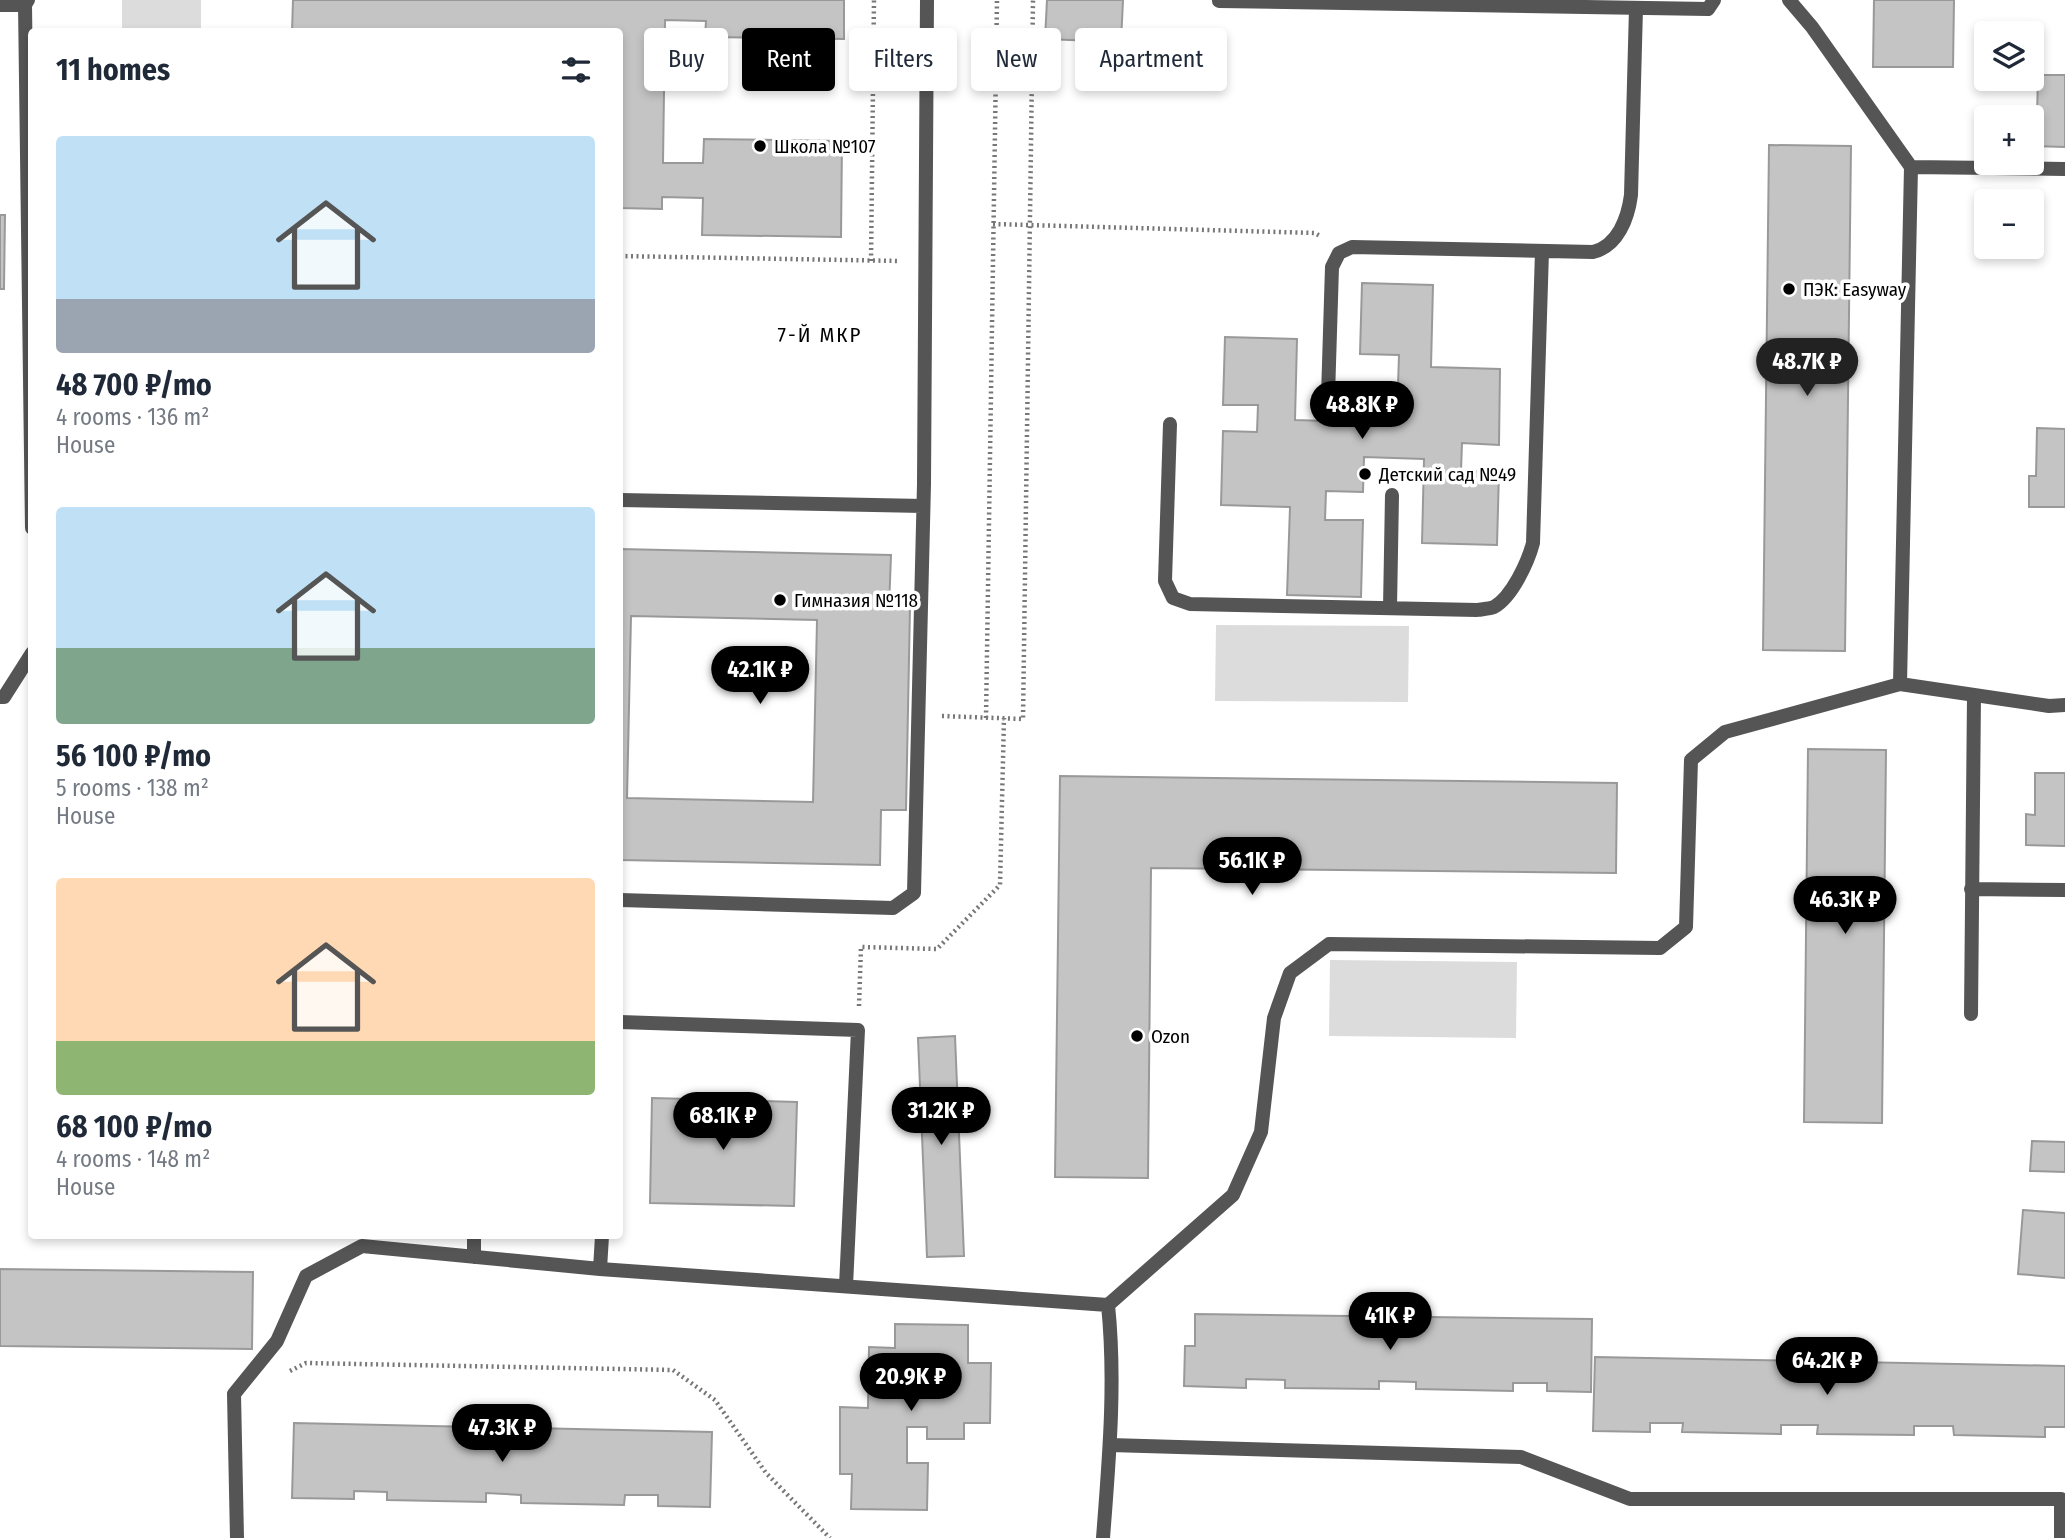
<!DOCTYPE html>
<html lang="en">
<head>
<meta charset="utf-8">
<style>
	:root { --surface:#fff; --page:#f6f6f7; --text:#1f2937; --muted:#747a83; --accent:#000 }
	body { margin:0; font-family:"Fira Sans Condensed",sans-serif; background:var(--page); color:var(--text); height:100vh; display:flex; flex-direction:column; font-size:26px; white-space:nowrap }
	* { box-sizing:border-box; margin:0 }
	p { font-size:23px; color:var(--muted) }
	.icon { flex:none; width:38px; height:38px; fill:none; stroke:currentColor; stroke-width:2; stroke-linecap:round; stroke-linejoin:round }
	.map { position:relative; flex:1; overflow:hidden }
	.drawer { position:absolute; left:28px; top:28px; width:595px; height:1211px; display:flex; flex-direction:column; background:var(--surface); border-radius:7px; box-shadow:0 4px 10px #0003 }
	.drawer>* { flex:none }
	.guide { position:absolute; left:644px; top:28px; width:665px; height:63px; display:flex; gap:14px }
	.buttons { position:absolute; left:1974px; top:21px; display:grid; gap:14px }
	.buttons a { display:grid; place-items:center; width:70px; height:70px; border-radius:7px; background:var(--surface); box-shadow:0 4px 10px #0003; font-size:35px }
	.price { position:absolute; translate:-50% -60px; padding:0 16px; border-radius:24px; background:var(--accent); color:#fff; font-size:23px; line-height:46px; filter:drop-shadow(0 2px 4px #0008) }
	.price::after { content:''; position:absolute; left:50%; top:42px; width:21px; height:16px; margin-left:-10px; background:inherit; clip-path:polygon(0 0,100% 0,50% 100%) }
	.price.current { background:#222; color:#fff }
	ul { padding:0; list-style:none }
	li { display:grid; align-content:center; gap:14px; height:371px; padding:0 28px }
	li span { display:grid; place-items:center; height:217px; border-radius:7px; color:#555 }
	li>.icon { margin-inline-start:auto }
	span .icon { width:126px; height:126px; fill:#fffc; stroke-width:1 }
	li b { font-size:30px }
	h2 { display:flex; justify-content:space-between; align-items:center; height:84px; padding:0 28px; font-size:30px }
	.tag { padding:0 24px; border-radius:7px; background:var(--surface); box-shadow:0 4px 10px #0003; font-size:24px; line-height:63px }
	.tag.current { background:var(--accent); color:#fff }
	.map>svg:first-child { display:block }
	.green { fill:#dcdcdc }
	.building { fill:#c4c4c4; stroke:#999; stroke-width:2; fill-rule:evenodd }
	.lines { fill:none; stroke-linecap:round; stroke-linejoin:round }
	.path { stroke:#777; stroke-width:4.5; stroke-dasharray:2 3.5; stroke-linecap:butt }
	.service { stroke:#555; stroke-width:14 }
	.poi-dot { fill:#000; stroke:#fff; stroke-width:2.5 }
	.labels { text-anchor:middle; stroke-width:7; stroke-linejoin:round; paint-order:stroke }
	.poi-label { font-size:19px; fill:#000; stroke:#fff; text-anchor:start }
	.neighbourhood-label { font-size:21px; letter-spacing:2px; fill:#000; stroke:#fff }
</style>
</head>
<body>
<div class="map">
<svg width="2065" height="1538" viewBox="0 0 2065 1538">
	<rect width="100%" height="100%" fill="#fff"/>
	<path class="green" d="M 122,0 L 201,0 L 201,31 L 122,31 Z
		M 1216,625 L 1409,626 L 1408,702 L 1215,701 Z
		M 1330,960 L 1517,962 L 1516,1038 L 1329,1036 Z"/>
	<path class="building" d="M 293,0 L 844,0 L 844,39 L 705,37 L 706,21 L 665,20 L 663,163 L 703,163 L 704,139 L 842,141 L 841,237 L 702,235 L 703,198 L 662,197 L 662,209 L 620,208 L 620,32 L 292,32 Z
		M 1047,0 L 1123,0 L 1121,42 L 1045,39 Z
		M 1874,0 L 1954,0 L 1953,67 L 1873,67 Z
		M 2038,75 L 2065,75 L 2065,147 L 2032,146 L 2032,117 L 2030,116 L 2037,116 Z
		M 1769,145 L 1851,146 L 1845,651 L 1763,650 Z
		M 0,215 L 5,215 L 4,289 L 0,289 Z
		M 1362,283 L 1433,285 L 1431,367 L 1500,369 L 1499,445 L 1462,443 L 1461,471 L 1499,472 L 1497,545 L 1422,543 L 1424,459 L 1364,457 L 1363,492 L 1326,491 L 1325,520 L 1363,520 L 1361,597 L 1287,595 L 1290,507 L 1221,505 L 1223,431 L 1257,432 L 1258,405 L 1223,405 L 1225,337 L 1297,339 L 1295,420 L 1358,422 L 1359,384 L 1398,385 L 1399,355 L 1360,354 Z
		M 2037,428 L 2065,429 L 2065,507 L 2029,507 L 2029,476 L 2036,476 Z
		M 620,549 L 891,555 L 889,608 L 910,608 L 906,810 L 881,810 L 880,865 L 620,860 ZM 631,616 L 817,620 L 813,802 L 627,798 Z
		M 1808,749 L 1886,750 L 1882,1123 L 1804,1122 Z
		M 2035,773 L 2065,773 L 2065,846 L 2026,845 L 2026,814 L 2035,815 Z
		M 1060,776 L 1617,783 L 1616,873 L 1151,868 L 1148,1178 L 1055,1177 Z
		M 955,1036 L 964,1256 L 927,1257 L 918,1038 Z
		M 652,1098 L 797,1102 L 794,1206 L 650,1203 Z
		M 2032,1141 L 2065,1142 L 2065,1172 L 2030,1171 Z
		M 2023,1210 L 2065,1213 L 2065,1278 L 2018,1274 Z
		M 0,1269 L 253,1272 L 252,1349 L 0,1346 Z
		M 1195,1314 L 1592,1319 L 1591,1392 L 1547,1391 L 1547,1383 L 1513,1383 L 1513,1391 L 1416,1389 L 1416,1382 L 1379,1381 L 1379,1389 L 1285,1388 L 1285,1380 L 1246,1379 L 1246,1388 L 1184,1386 L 1185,1346 L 1195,1346 Z
		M 895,1324 L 968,1325 L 968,1363 L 991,1363 L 990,1423 L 964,1423 L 964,1439 L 927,1439 L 927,1427 L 907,1427 L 907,1463 L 928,1463 L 927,1510 L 851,1509 L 852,1474 L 840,1474 L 840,1407 L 868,1408 L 869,1347 L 895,1348 Z
		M 1595,1357 L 2065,1366 L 2065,1427 L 2045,1427 L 2045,1437 L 1954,1435 L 1953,1426 L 1914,1426 L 1914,1435 L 1817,1434 L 1818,1425 L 1781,1425 L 1781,1434 L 1682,1432 L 1683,1423 L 1650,1423 L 1650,1432 L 1593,1431 Z
		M 294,1423 L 712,1432 L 710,1507 L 658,1506 L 658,1495 L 625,1495 L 624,1505 L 521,1503 L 521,1495 L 486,1493 L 486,1502 L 387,1500 L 387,1492 L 354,1491 L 354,1499 L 292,1498 Z"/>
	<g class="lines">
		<path class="path" d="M 993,224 L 1315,233 L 1320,236
			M 620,256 L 900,261
			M 871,261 L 874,0
			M 942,716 L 1023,719 L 1033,0
			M 986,718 L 997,0
			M 859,1006 L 861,947 L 937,949 L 1000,885 L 1004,718
			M 290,1371 L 306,1363 L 673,1370 L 715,1400 L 766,1473 L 830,1538"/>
		<path class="service" d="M 28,0 L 25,5 L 32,528
			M 1789,0 L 1812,27 L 1911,167 L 1900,684
			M 1219,1 L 1708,9 L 1714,0
			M 0,5 L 25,5
			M 1911,167 L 2065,169
			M 1328,396 L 1332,267 L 1339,253 L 1352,247 L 1593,252 C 1618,246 1628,218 1631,195 L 1636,8
			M 1170,424 L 1165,581 L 1173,598 L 1190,604 L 1477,610 C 1482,609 1489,609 1494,607 C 1512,597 1528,562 1533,543 L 1542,251
			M 620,500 L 923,506
			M 1390,608 L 1392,495
			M 0,697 L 4,697 L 32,653
			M 1971,889 L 2065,890
			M 620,900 L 893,908 L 914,893 L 924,484 L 927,0
			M 1971,1014 L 1974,695
			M 620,1022 L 858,1030 L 846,1286
			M 474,1257 L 474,1236
			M 600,1269 L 602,1236
			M 1110,1445 L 1521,1457 L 1630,1499 L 2061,1499 L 2061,1538
			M 237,1538 L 234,1394 L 277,1341 L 306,1276 L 362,1246 L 600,1269 L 1108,1305
			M 1103,1538 C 1109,1460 1116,1382 1108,1305 L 1233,1195 L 1261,1132 L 1274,1018 L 1290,973 L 1329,944 L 1660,948 L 1686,927 L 1691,760 L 1725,732 L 1900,684 L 2049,706 L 2065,705"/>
	</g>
	<g class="poi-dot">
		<circle cx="760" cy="146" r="7"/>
		<circle cx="1789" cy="289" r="7"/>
		<circle cx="1365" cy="474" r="7"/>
		<circle cx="780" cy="600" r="7"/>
		<circle cx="1137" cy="1036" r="7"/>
	</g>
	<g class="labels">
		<g class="poi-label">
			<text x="774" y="153">Школа №107</text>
			<text x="1803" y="296">ПЭК: Easyway</text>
			<text x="1379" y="481">Детский сад №49</text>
			<text x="794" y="607">Гимназия №118</text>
			<text x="1151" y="1043">Ozon</text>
		</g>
		<g class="neighbourhood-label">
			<text x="820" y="342">7-Й МКР</text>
		</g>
	</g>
</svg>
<div class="buttons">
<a><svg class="icon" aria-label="layers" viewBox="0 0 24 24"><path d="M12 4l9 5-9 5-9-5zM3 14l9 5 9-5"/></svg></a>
<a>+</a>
<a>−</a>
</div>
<b class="price current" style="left:1807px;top:398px">48.7K ₽</b>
<b class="price" style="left:1362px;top:441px">48.8K ₽</b>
<b class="price" style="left:760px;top:706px">42.1K ₽</b>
<b class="price" style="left:1252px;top:897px">56.1K ₽</b>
<b class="price" style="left:1845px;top:936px">46.3K ₽</b>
<b class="price" style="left:941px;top:1147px">31.2K ₽</b>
<b class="price" style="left:723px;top:1152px">68.1K ₽</b>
<b class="price" style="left:1390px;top:1352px">41K ₽</b>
<b class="price" style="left:1827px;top:1397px">64.2K ₽</b>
<b class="price" style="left:911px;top:1413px">20.9K ₽</b>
<b class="price" style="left:502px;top:1464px">47.3K ₽</b>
<div class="guide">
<a class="tag">Buy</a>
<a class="tag current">Rent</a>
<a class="tag">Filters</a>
<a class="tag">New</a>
<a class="tag">Apartment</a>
</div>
<section class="drawer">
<h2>11 homes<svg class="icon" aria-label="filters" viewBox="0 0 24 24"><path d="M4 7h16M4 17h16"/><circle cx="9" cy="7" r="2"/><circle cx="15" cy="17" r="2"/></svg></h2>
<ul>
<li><span style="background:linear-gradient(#bfe0f5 75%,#9aa5b1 0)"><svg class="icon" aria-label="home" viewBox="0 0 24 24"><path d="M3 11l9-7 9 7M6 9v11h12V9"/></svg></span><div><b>48 700 ₽/mo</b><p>4 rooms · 136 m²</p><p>House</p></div></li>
<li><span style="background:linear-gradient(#bfe0f5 65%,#7fa58c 0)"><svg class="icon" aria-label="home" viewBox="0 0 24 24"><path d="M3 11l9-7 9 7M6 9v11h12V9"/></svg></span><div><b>56 100 ₽/mo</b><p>5 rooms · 138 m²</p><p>House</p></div></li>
<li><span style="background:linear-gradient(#ffd9b3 75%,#8fb573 0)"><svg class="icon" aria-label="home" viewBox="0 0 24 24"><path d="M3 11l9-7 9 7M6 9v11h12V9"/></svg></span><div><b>68 100 ₽/mo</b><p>4 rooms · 148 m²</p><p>House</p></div></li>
</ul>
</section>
</div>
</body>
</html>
